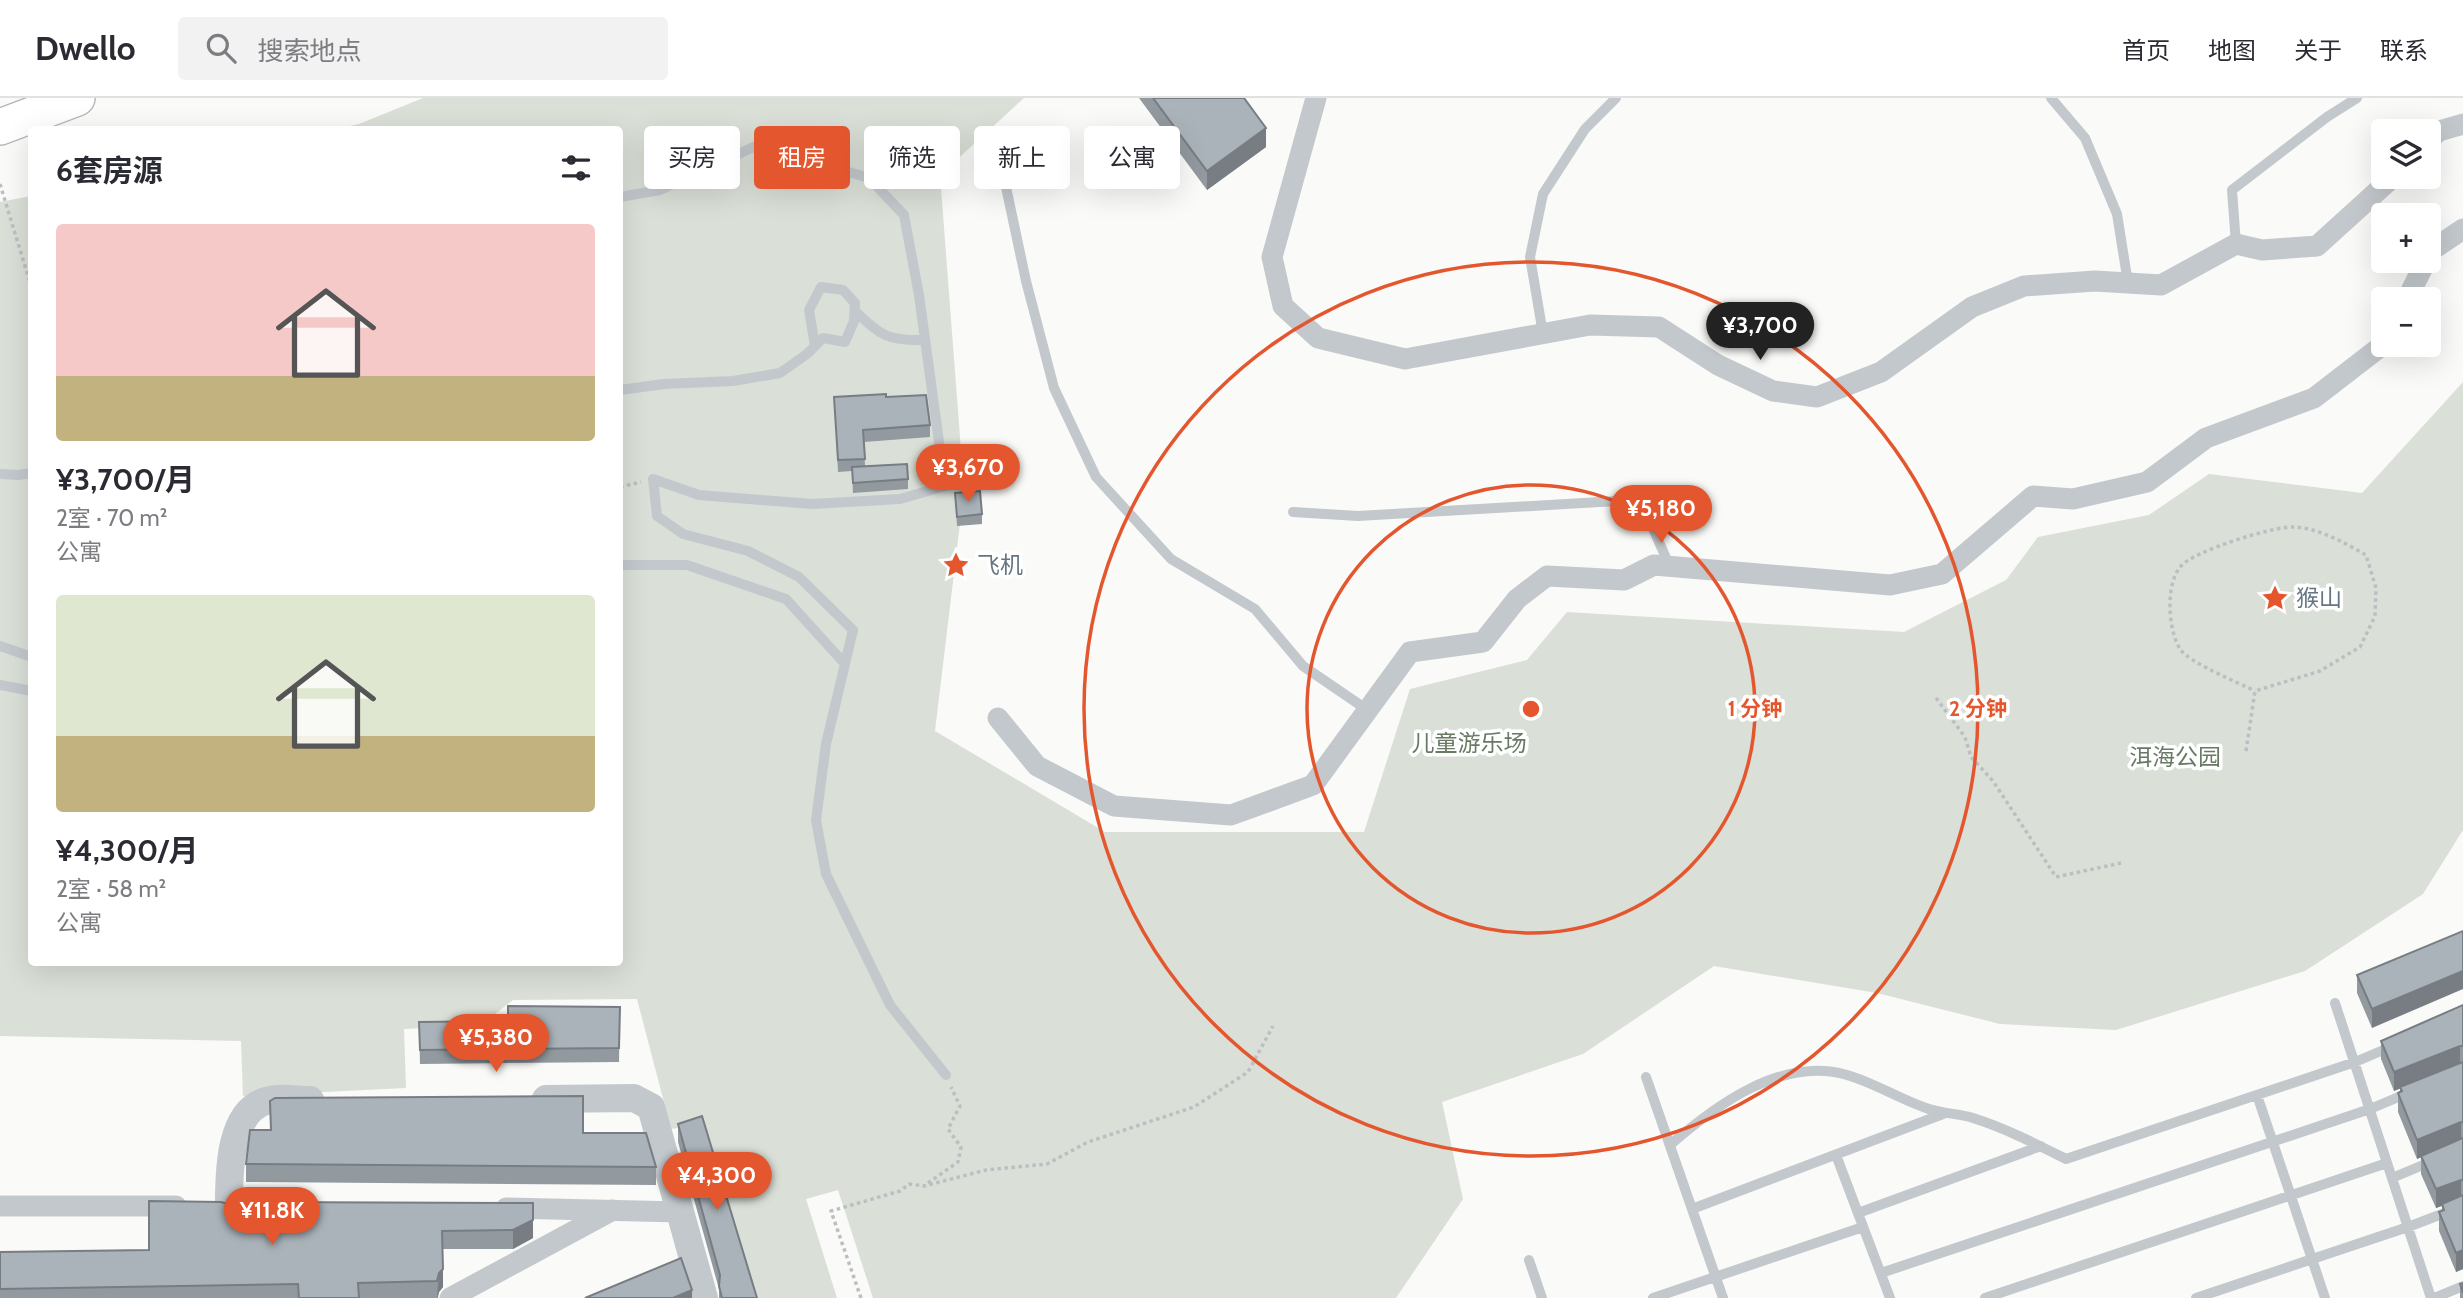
<!DOCTYPE html>
<html lang="zh">
<head>
<meta charset="utf-8">
<style>
	:root { --surface:#fff; --page:#f2f2f3; --text:#2b2b33; --muted:#7c7c81; --line:#e1e1e2; --accent:#e4572e }
	body { margin:0; font-family:Cabin,"Noto Sans SC",sans-serif; background:var(--page); color:var(--text); height:100vh; display:flex; flex-direction:column; font-size:26px; white-space:nowrap }
	* { box-sizing:border-box; margin:0 }
	p { font-size:23px; color:var(--muted) }
	.icon { flex:none; width:38px; height:38px; fill:none; stroke:currentColor; stroke-width:2; stroke-linecap:round; stroke-linejoin:round }
	.map { position:relative; flex:1; overflow:hidden }
	.drawer { position:absolute; left:28px; top:28px; width:595px; height:840px; display:flex; flex-direction:column; background:var(--surface); border-radius:7px; box-shadow:0 7px 28px #0002 }
	.drawer>* { flex:none }
	.top-card { position:absolute; left:644px; top:28px; width:665px; height:63px; display:flex; gap:14px }
	.fabs { position:absolute; left:2371px; top:21px; display:grid; gap:14px }
	.fabs a { display:grid; place-items:center; width:70px; height:70px; border-radius:7px; background:var(--surface); box-shadow:0 7px 28px #0002; font-size:35px }
	.price { position:absolute; translate:-50% -60px; padding:0 16px; border-radius:24px; background:var(--accent); color:#fff; font-size:23px; line-height:46px; filter:drop-shadow(0 2px 4px #0008) }
	.price::after { content:''; position:absolute; left:50%; top:42px; width:21px; height:16px; margin-left:-10px; background:inherit; clip-path:polygon(0 0,100% 0,50% 100%) }
	.price.active { background:#222; color:#fff }
	ul { padding:0; list-style:none }
	li { display:grid; align-content:center; gap:14px; height:371px; padding:0 28px }
	li span { display:grid; place-items:center; height:217px; border-radius:7px; color:#555 }
	li>.icon { margin-inline-start:auto }
	span .icon { width:126px; height:126px; fill:#fffc; stroke-width:1 }
	li b { font-size:30px }
	h2 { display:flex; justify-content:space-between; align-items:center; height:84px; padding:0 28px; font-size:30px }
	.chip { padding:0 24px; border-radius:7px; background:var(--surface); box-shadow:0 7px 28px #0002; font-size:24px; line-height:63px }
	.chip.active { background:var(--accent); color:#fff }
	header { display:flex; align-items:center; gap:42px; box-sizing:border-box; height:98px; padding:0 35px; background:var(--surface); border-bottom:2px solid var(--line) }
	header strong { font-size:33px }
	nav { display:flex; gap:38px; margin-inline-start:auto; font-size:24px }
	.search { width:490px; height:63px; background:var(--page); display:flex; align-items:center; gap:18px; box-sizing:border-box; padding:0 24px; border-radius:7px; color:var(--muted); font-size:26px }
	.map>svg:first-child { display:block }
	.green { fill:#dadfd7 }
	.lines { fill:none; stroke-linecap:round; stroke-linejoin:round }
	.primary-casing { stroke:#b5babe; stroke-width:38 }
	.path { stroke:#bbbfc2; stroke-width:3.5; stroke-dasharray:3.5 3.5; stroke-linecap:butt }
	.service { stroke:#c3c8cc; stroke-width:10 }
	.minor { stroke:#c3c8cc; stroke-width:21 }
	.tertiary { stroke:#c3c8cc; stroke-width:28 }
	.primary { stroke:#fff; stroke-width:35 }
	.wall { fill:#929a9f }
	.shaded-wall { fill:#777d82 }
	.building { fill:#aab3b9; stroke:#777d82; stroke-width:2 }
	.ring { fill:none; stroke:#e4572e; stroke-width:3.5 }
	.labels { text-anchor:middle; stroke-width:7; stroke-linejoin:round; paint-order:stroke }
	.poi-label { font-size:23px; fill:#657683; stroke:#fff; text-anchor:start }
	.park-label { font-size:23px; fill:#687a64; stroke:#fff }
	.centre { fill:#e4572e; stroke:#fff; stroke-width:3.5 }
	.ring-label { font-size:21px; text-anchor:middle; font-weight:bold; fill:#e4572e; stroke:#fff; stroke-width:7; stroke-linejoin:round; paint-order:stroke }
</style>
</head>
<body>
<header>
<strong>Dwello</strong>
<div class="search"><svg class="icon" aria-label="search" viewBox="0 0 24 24"><circle cx="10" cy="10" r="6"/><path d="M15 15l6 6"/></svg>搜索地点</div>
<nav><a>首页</a><a>地图</a><a>关于</a><a>联系</a></nav>
</header>
<div class="map">
<svg width="2463" height="1200" viewBox="0 0 2463 1200">
	<rect width="100%" height="100%" fill="#fafaf8"/>
	<path class="green" d="M 423,0 L 1024,0 L 940,77 L 964,392 L 935,633 L 1105,734 L 1364,734 L 1410,591 L 1527,562 L 1567,514 L 1904,534 L 2006,482 L 2038,439 L 2149,417 L 2209,376 L 2362,395 L 2463,284 L 2463,732 L 2423,796 L 2305,873 L 2116,932 L 2000,926 L 1877,895 L 1714,868 L 1583,956 L 1442,1004 L 1463,1101 L 1396,1200 L 873,1200 L 838,1092 L 806,1101 L 837,1200 L 757,1200 L 702,1026 L 671,1031 L 637,901 L 513,902 L 481,927 L 404,931 L 406,990 L 243,998 L 241,943 L 0,938 L 0,104 L 31,98 L 32,864 L 620,864 L 620,32 L 336,31 L 359,26 Z"/>
	<g class="lines">
		<g class="primary-casing">
			<path id="primary" d="M 0,29 L 77,0"/>
		</g>
		<path class="path" d="M 0,86 L 32,191
			M 620,389 L 641,384
			M 1936,600 L 1965,639 L 1971,659 L 1993,683 L 2056,779 L 2121,765
			M 2246,653 L 2255,593 L 2320,573 L 2360,549 L 2375,518 L 2376,490 L 2366,457 C 2345,445 2317,429 2292,429 C 2271,429 2194,453 2181,468 C 2165,486 2168,532 2180,551 C 2188,564 2239,585 2255,593
			M 928,1085 L 958,1064 L 961,1049 L 948,1031 L 960,1008 L 951,989
			M 861,1200 L 831,1113 L 900,1093 L 909,1086 L 924,1088 L 986,1072 L 1047,1066 L 1088,1044 L 1194,1009 L 1248,974 L 1273,928"/>
		<path class="service" d="M 2051,0 L 2085,40 L 2117,116 L 2128,185
			M 1003,75 L 1026,183 L 1054,290 L 1096,379 L 1171,461 L 1255,511 L 1303,568 L 1366,611
			M 620,99 L 660,92 L 758,47 L 869,80 L 904,117 L 919,197 L 945,388 L 900,401 L 812,406 L 699,397 L 653,381 L 657,418 L 683,436 L 748,453 L 799,479 L 853,532 L 826,646 L 816,722 L 826,776 L 890,907 L 946,977
			M 2236,146 L 2232,92 L 2327,19 L 2357,0
			M 855,213 C 881,238 888,243 925,242
			M 1543,236 L 1530,159 L 1543,96 L 1585,31 L 1616,0
			M 620,292 L 664,286 L 733,283 L 780,275 L 807,256 L 823,240 L 845,244 L 854,223 L 855,205 L 843,192 L 821,189 L 809,212 L 815,248
			M 0,376 L 18,377 L 32,375
			M 1293,414 L 1358,418 L 1617,403 L 1648,419 L 1670,469
			M 620,467 L 687,467 L 786,501 L 845,566
			M 0,548 L 32,559
			M 0,587 L 32,593
			M 2335,905 L 2431,1200
			M 1646,979 L 1723,1200
			M 2257,997 L 2325,1200
			M 1670,1047 C 1716,1007 1782,958 1847,977 C 1875,985 1899,1001 1926,1010 C 1942,1016 1957,1015 1973,1020 C 2005,1030 2036,1046 2066,1061 L 2355,964 L 2393,948
			M 1836,1057 L 1890,1200
			M 2392,1080 L 2435,1062
			M 1692,1111 L 1943,1016
			M 1858,1115 L 2041,1048
			M 1529,1162 L 1542,1200
			M 1881,1175 L 2370,1011 L 2408,995
			M 1653,1200 L 1863,1129
			M 1985,1200 L 2387,1065
			M 2196,1200 L 2408,1129 L 2463,1108
			M 2434,1200 L 2463,1188"/>
		<path class="minor" d="M 1316,0 L 1272,159 L 1283,208 L 1318,240 L 1405,261 L 1590,227 L 1659,229 L 1718,267 L 1773,293 L 1817,299 L 1881,274 L 1972,209 L 2024,188 L 2095,183 L 2161,187 L 2236,146 L 2262,152 L 2317,148 L 2393,79
			M 2429,42 L 2439,33 L 2463,26
			M 2429,158 L 2432,152 L 2463,131
			M 2407,201 L 2426,163
			M 998,620 L 1037,668 L 1114,708 L 1231,717 L 1313,687 L 1410,554 L 1483,544 L 1517,501 L 1547,478 L 1624,482 L 1654,467 L 1890,487 L 1942,476 L 2033,398 L 2073,401 L 2147,384 L 2206,340 L 2314,300 L 2384,246
			M 0,1108 L 176,1108
			M 506,1110 L 681,1114
			M 450,1200 L 613,1112"/>
		<path class="tertiary" d="M 546,1001 L 634,1000 L 651,1009 L 704,1200
			M 229,1108 C 229,1077 228,1010 270,1002 C 282,999 297,1002 310,1002"/>
		<use href="#primary" class="primary"/>
	</g>
	<path class="wall" d="M 1139,0 L 1244,0 L 1266,49 L 1207,92 Z
		M 834,299 L 886,299 L 930,327 L 930,339 L 864,344 L 865,368 L 908,381 L 908,391 L 853,395 L 852,373 L 838,374 Z
		M 955,395 L 982,416 L 982,426 L 957,428 Z
		M 2463,833 L 2372,930 L 2357,895 L 2357,877 Z
		M 2463,907 L 2463,1171 L 2456,1174 L 2439,1133 L 2439,1114 L 2442,1113 L 2442,1108 L 2436,1110 L 2421,1076 L 2421,1059 L 2417,1061 L 2398,1014 L 2398,995 L 2400,994 L 2400,990 L 2394,993 L 2381,961 L 2381,943 Z
		M 620,909 L 619,964 L 420,966 L 419,924 L 508,923 Z
		M 678,1026 L 757,1200 L 719,1200 L 719,1191 L 678,1044 Z
		M 583,1035 L 656,1069 L 656,1087 L 246,1084 L 246,1066 Z
		M 533,1105 L 533,1140 L 513,1151 L 443,1151 L 443,1189 L 439,1194 L 438,1200 L 0,1200 L 0,1154 L 149,1152 L 228,1106 Z
		M 2463,1185 L 2463,1200 L 2460,1200 L 2460,1186 Z"/>
	<path class="shaded-wall" d="M 1266,30 L 1266,49 L 1207,92 L 1207,73 Z
		M 2463,873 L 2463,891 L 2372,930 L 2372,911 Z
		M 2460,948 L 2460,967 L 2394,993 L 2394,974 Z
		M 2461,1024 L 2461,1043 L 2417,1061 L 2417,1042 Z
		M 2461,1082 L 2461,1100 L 2436,1110 L 2436,1091 Z
		M 533,1122 L 533,1140 L 513,1151 L 513,1132 Z
		M 2463,1152 L 2463,1171 L 2456,1174 L 2456,1155 Z
		M 443,1171 L 443,1189 L 439,1194 L 437,1200 L 439,1175 Z
		M 692,1192 L 692,1200 L 673,1200 Z"/>
	<path class="building" d="M 1153,0 L 1244,0 L 1266,30 L 1207,73 Z
		M 886,296 L 886,299 L 926,297 L 930,327 L 863,332 L 865,361 L 838,362 L 834,299 Z
		M 907,366 L 908,381 L 853,385 L 852,369 Z
		M 980,393 L 982,416 L 957,419 L 955,395 Z
		M 2463,833 L 2463,873 L 2372,911 L 2357,877 Z
		M 2463,907 L 2463,948 L 2460,948 L 2394,974 L 2381,943 Z
		M 508,908 L 620,909 L 619,950 L 420,952 L 419,924 L 508,923 Z
		M 2463,964 L 2463,1024 L 2461,1024 L 2417,1042 L 2398,995 L 2402,993 L 2400,989 Z
		M 583,998 L 583,1035 L 646,1035 L 656,1069 L 246,1066 L 250,1032 L 271,1032 L 270,1003 L 275,1000 Z
		M 702,1018 L 757,1200 L 722,1200 L 719,1188 L 720,1177 L 678,1026 Z
		M 2463,1040 L 2463,1082 L 2461,1082 L 2436,1091 L 2421,1058 Z
		M 2463,1097 L 2463,1152 L 2456,1155 L 2439,1114 L 2444,1112 L 2442,1106 Z
		M 149,1103 L 221,1104 L 228,1106 L 237,1104 L 533,1105 L 533,1122 L 513,1132 L 442,1133 L 443,1171 L 439,1175 L 437,1183 L 358,1185 L 359,1200 L 299,1200 L 298,1186 L 0,1191 L 0,1154 L 149,1152 Z
		M 681,1160 L 692,1192 L 673,1200 L 585,1200 Z
		M 2463,1185 L 2463,1195 L 2460,1186 Z"/>
	<g class="ring">
		<circle cx="1531" cy="611" r="224"/>
		<circle cx="1531" cy="611" r="447"/>
	</g>
	<defs>
		<g id="sight-bare" transform="scale(2.1)"><path d="M0-6L1.8-2.2L6-1.7L2.9 1.2L3.7 5.4L0 3.3L-3.7 5.4L-2.9 1.2L-6-1.7L-1.8-2.2Z" fill="#e4572e" stroke="#fff" stroke-width="2.5" paint-order="stroke"/></g>
	</defs>
	<g fill-rule="evenodd">
		<use href="#sight-bare" x="956" y="467"/>
		<use href="#sight-bare" x="2275" y="500"/>
	</g>
	<g class="labels">
		<g class="poi-label">
			<text x="977" y="475">飞机</text>
			<text x="2296" y="508">猴山</text>
		</g>
		<g class="park-label">
			<text x="1469" y="653">儿童游乐场</text>
			<text x="2175" y="667">洱海公园</text>
		</g>
	</g>
	<circle cx="1531" cy="611" r="10" class="centre"/>
	<g class="ring-label">
		<text x="1755" y="618">1 分钟</text>
		<text x="1978" y="618">2 分钟</text>
	</g>
</svg>
<div class="fabs">
<a><svg class="icon" aria-label="layers" viewBox="0 0 24 24"><path d="M12 4l9 5-9 5-9-5zM3 14l9 5 9-5"/></svg></a>
<a>+</a>
<a>−</a>
</div>
<b class="price active" style="left:1760px;top:264px">¥3,700</b>
<b class="price" style="left:968px;top:406px">¥3,670</b>
<b class="price" style="left:1661px;top:447px">¥5,180</b>
<b class="price" style="left:496px;top:976px">¥5,380</b>
<b class="price" style="left:717px;top:1114px">¥4,300</b>
<b class="price" style="left:272px;top:1149px">¥11.8K</b>
<div class="top-card">
<a class="chip">买房</a>
<a class="chip active">租房</a>
<a class="chip">筛选</a>
<a class="chip">新上</a>
<a class="chip">公寓</a>
</div>
<section class="drawer">
<h2>6套房源<svg class="icon" aria-label="filters" viewBox="0 0 24 24"><path d="M4 7h16M4 17h16"/><circle cx="9" cy="7" r="2"/><circle cx="15" cy="17" r="2"/></svg></h2>
<ul>
<li><span style="background:linear-gradient(#f6c9c9 70%,#c2b280 0)"><svg class="icon" aria-label="home" viewBox="0 0 24 24"><path d="M3 11l9-7 9 7M6 9v11h12V9"/></svg></span><div><b>¥3,700/月</b><p>2室 · 70 m²</p><p>公寓</p></div></li>
<li><span style="background:linear-gradient(#dfe7d0 65%,#c2b280 0)"><svg class="icon" aria-label="home" viewBox="0 0 24 24"><path d="M3 11l9-7 9 7M6 9v11h12V9"/></svg></span><div><b>¥4,300/月</b><p>2室 · 58 m²</p><p>公寓</p></div></li>
</ul>
</section>
</div>
</body>
</html>
